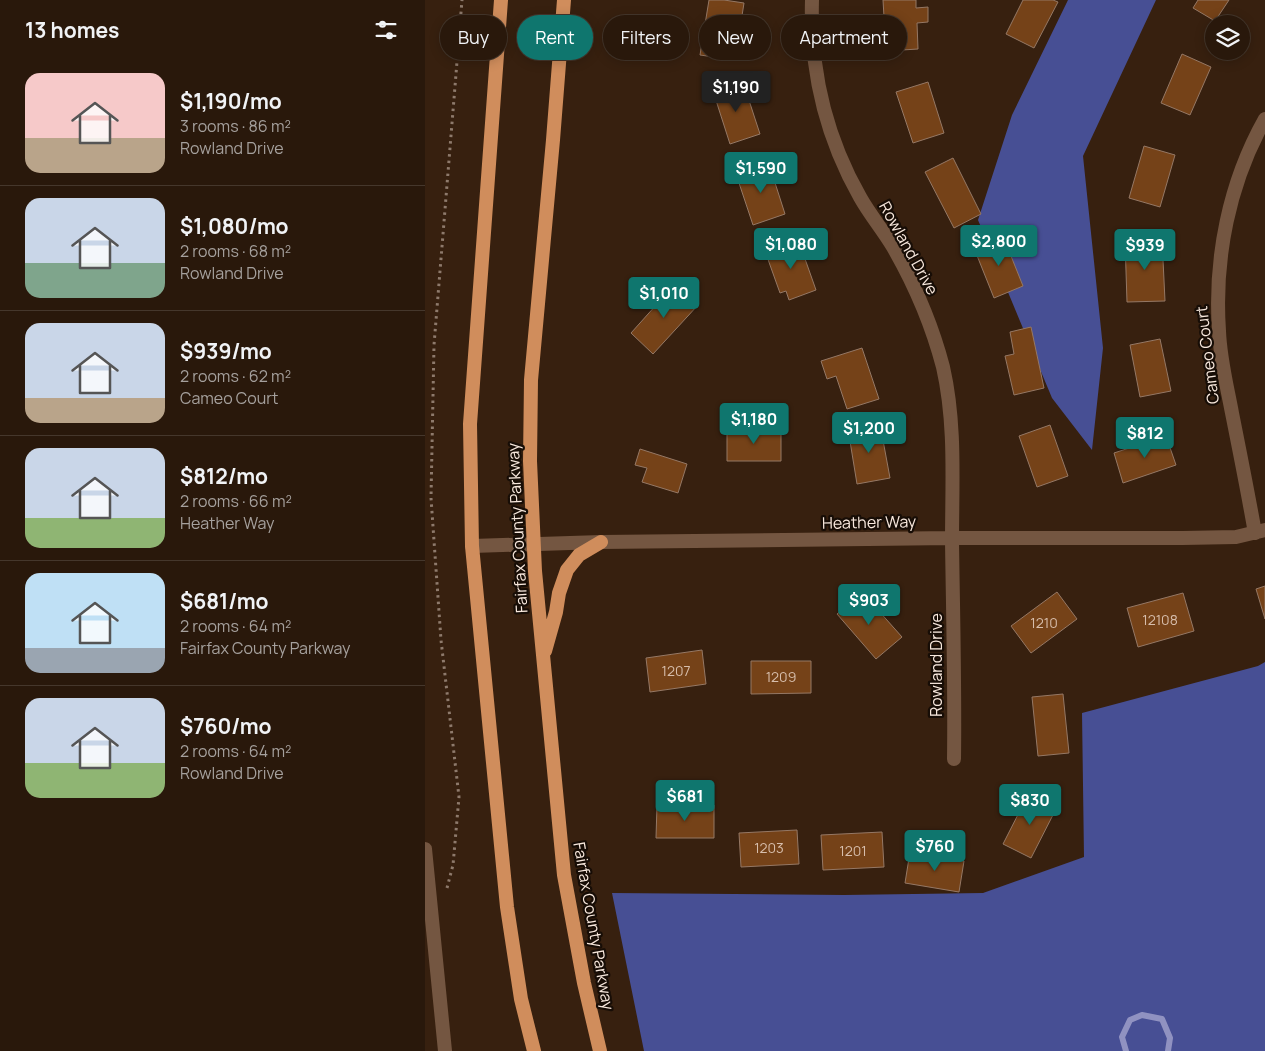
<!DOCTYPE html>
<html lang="en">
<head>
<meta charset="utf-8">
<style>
	:root { --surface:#29180b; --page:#312114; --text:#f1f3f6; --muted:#a5a09d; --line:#45372c; --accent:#0f766e }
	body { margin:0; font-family:Manrope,sans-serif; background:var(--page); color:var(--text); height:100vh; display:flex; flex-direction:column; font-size:19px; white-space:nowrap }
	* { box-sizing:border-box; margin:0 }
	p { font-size:16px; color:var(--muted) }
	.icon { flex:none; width:28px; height:28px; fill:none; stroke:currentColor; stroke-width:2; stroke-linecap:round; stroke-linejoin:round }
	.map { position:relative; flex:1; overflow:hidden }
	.sheet { display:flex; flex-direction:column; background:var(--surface); width:425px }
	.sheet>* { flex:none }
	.hud { position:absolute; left:15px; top:15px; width:475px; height:45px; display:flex; gap:10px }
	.tools { position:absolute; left:780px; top:15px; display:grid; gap:10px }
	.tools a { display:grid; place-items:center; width:45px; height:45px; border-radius:50%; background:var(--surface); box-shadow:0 2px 12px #0003,0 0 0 1px var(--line); font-size:25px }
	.price { position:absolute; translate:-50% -42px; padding:0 11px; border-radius:5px; background:var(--accent); color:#fff; font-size:16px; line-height:32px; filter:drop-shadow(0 1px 2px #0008) }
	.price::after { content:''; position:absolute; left:50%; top:30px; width:15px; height:11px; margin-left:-8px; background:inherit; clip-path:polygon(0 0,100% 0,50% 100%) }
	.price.on { background:#222; color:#fff }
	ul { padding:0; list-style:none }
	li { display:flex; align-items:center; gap:15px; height:125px; padding:0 25px }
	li+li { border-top:1px solid var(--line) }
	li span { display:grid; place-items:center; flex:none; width:140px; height:100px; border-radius:15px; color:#555 }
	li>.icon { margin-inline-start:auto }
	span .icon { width:60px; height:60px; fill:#fffc; stroke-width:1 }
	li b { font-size:21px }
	h2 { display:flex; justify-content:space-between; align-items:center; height:60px; padding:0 25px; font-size:21px }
	.tag { padding:0 18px; border-radius:22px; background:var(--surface); box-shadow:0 2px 12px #0003,0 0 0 1px var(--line); font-size:18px; line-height:45px }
	.tag.on { background:var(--accent); color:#fff }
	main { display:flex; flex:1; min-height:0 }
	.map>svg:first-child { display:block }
	.forest { fill:#474f94 }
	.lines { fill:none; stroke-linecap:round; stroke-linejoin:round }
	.stream { stroke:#9092c1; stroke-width:6 }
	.building { fill:#754218; stroke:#957865 }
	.path { stroke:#8e7a6c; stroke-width:3; stroke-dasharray:2.5 4; stroke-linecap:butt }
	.minor { stroke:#745641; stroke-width:14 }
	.trunk { stroke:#d08d5c; stroke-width:14 }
	.labels { text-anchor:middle; stroke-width:4.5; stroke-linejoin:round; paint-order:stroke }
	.number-label { font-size:14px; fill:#d7beac }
	.street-label { font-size:16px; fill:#f8e8dd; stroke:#170d06 }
</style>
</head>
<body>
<main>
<section class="sheet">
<h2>13 homes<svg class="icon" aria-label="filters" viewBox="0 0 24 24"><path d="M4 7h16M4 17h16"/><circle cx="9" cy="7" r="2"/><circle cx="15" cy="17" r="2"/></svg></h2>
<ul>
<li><span style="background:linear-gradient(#f6c9c9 65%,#b9a48a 0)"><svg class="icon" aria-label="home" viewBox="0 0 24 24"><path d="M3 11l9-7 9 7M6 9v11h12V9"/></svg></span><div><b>$1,190/mo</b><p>3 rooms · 86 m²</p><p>Rowland Drive</p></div></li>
<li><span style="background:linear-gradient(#c9d6e8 65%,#7fa58c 0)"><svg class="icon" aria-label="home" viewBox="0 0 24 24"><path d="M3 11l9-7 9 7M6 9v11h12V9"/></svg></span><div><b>$1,080/mo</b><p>2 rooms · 68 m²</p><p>Rowland Drive</p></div></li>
<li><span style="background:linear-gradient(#c9d6e8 75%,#b9a48a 0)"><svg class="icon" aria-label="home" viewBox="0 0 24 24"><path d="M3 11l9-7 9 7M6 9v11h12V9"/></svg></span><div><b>$939/mo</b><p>2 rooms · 62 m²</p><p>Cameo Court</p></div></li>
<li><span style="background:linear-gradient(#c9d6e8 70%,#8fb573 0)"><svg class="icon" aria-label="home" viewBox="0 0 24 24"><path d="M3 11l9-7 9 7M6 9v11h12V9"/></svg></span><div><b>$812/mo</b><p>2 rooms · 66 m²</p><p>Heather Way</p></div></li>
<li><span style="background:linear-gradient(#bfe0f5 75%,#9aa5b1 0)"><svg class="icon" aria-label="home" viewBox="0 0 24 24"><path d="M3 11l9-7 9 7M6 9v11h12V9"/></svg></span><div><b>$681/mo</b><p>2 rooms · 64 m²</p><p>Fairfax County Parkway</p></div></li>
<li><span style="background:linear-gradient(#c9d6e8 65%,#8fb573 0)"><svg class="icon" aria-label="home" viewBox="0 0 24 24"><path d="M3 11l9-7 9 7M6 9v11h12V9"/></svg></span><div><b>$760/mo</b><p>2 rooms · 64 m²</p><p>Rowland Drive</p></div></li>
</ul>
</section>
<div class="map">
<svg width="840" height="1051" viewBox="0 0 840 1051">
	<rect width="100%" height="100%" fill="#37200f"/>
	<path class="forest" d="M 643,0 L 731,0 L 658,156 L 678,348 L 667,450 L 627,398 L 553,220 L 587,115 Z
		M 840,662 L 840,1051 L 219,1051 L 187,893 L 419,895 L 558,893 L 659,857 L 657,713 L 833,666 Z"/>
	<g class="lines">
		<path class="stream" d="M 701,1051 L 697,1037 L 705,1020 L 717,1015 L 737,1019 L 745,1038 L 743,1051"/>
	</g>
	<path class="building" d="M 284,0 L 299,0 L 319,3 L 310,60 L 275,55 Z
		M 458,0 L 491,0 L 491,8 L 503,7 L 503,22 L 492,23 L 493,49 L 461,51 Z
		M 598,0 L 628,0 L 633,2 L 609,48 L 581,34 Z
		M 773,0 L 804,0 L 790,21 L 768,8 Z
		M 757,54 L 786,67 L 765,115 L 736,103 Z
		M 318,82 L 335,134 L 305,144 L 288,91 Z
		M 503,82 L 519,133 L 488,143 L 471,92 Z
		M 719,146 L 750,155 L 735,207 L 704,198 Z
		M 528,158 L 556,214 L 529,228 L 500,172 Z
		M 344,164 L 360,214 L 328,225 L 311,174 Z
		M 578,236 L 598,286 L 569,298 L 549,248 Z
		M 373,239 L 391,290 L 364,300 L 361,291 L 355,293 L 340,251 Z
		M 737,239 L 740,301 L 702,302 L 700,240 Z
		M 250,284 L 273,305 L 228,354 L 206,333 Z
		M 606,327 L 619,388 L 589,395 L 580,356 L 589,354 L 585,332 Z
		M 735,339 L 746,391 L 715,397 L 705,345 Z
		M 437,348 L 454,399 L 422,409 L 411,376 L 402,379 L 396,361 Z
		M 455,424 L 465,478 L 432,484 L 423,429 Z
		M 625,425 L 643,476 L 612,487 L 594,436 Z
		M 356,428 L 356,461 L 302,461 L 302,429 Z
		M 741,436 L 751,465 L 698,483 L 689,453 Z
		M 215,449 L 262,464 L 253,493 L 217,482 L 222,468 L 210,465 Z
		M 840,586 L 840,619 L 831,589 Z
		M 437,592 L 477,637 L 451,659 L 412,614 Z
		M 632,592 L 652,619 L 606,653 L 586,626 Z
		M 758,593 L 769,631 L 713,647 L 702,608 Z
		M 277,650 L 281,684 L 225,692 L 221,658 Z
		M 326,661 L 386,661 L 386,693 L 326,694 Z
		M 638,694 L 644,753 L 613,756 L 607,697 Z
		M 604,793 L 632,807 L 606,858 L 578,844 Z
		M 232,805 L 289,805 L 289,838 L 231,838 Z
		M 372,830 L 374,864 L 316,867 L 314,833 Z
		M 457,832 L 459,867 L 398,870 L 396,835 Z
		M 485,852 L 539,861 L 534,892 L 480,883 Z"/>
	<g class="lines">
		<path class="path" d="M 22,888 L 28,865 L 34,797 L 16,640 L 6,498 L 9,345 L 37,0"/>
		<path class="minor" d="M 387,0 C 385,69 401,137 435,197 C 445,215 458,230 468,247 C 490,285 507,325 518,367 C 531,424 527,483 527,541 C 528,614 530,686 529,759
			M 830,533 C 823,493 815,453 807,413 C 802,386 795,359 794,331 C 789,258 804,183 840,119
			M 47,546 L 176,542 L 527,538 L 758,538 L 811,537 L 840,530
			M 0,849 L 20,1051"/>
		<path class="trunk" d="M 76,0 L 45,424 L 47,546 L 82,907 L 96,999 L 109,1051
			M 139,0 L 128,140 L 106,380 L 105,461 L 110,571 L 139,875 L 159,983 L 175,1051
			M 120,651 L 131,612 L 134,593 L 142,570 L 154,555 L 176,542"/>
	</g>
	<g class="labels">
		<g class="number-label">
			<text x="735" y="625">12108</text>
			<text x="619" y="628">1210</text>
			<text x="251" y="676">1207</text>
			<text x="356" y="682">1209</text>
			<text x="344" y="853">1203</text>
			<text x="428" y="856">1201</text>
		</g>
		<g class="street-label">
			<text transform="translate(484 248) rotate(61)" y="6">Rowland Drive</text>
			<text transform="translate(782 355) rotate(-97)" y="6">Cameo Court</text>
			<text transform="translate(444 522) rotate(-1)" y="6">Heather Way</text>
			<text transform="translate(92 528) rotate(-93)" y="6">Fairfax County Parkway</text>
			<text transform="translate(511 665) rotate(-90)" y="6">Rowland Drive</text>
			<text transform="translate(169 926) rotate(80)" y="6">Fairfax County Parkway</text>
		</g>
	</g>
</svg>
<div class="tools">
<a><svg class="icon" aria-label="layers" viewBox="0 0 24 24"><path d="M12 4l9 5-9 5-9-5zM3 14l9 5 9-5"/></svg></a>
</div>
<b class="price on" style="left:311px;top:113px">$1,190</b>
<b class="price" style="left:336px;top:194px">$1,590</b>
<b class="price" style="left:574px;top:267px">$2,800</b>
<b class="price" style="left:366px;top:270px">$1,080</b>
<b class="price" style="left:720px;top:271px">$939</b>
<b class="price" style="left:239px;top:319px">$1,010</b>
<b class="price" style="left:329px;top:445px">$1,180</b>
<b class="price" style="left:444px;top:454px">$1,200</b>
<b class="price" style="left:720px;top:459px">$812</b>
<b class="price" style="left:444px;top:626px">$903</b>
<b class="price" style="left:260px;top:822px">$681</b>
<b class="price" style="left:605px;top:826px">$830</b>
<b class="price" style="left:510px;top:872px">$760</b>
<div class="hud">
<a class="tag">Buy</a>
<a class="tag on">Rent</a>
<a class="tag">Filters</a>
<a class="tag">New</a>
<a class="tag">Apartment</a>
</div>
</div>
</main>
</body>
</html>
